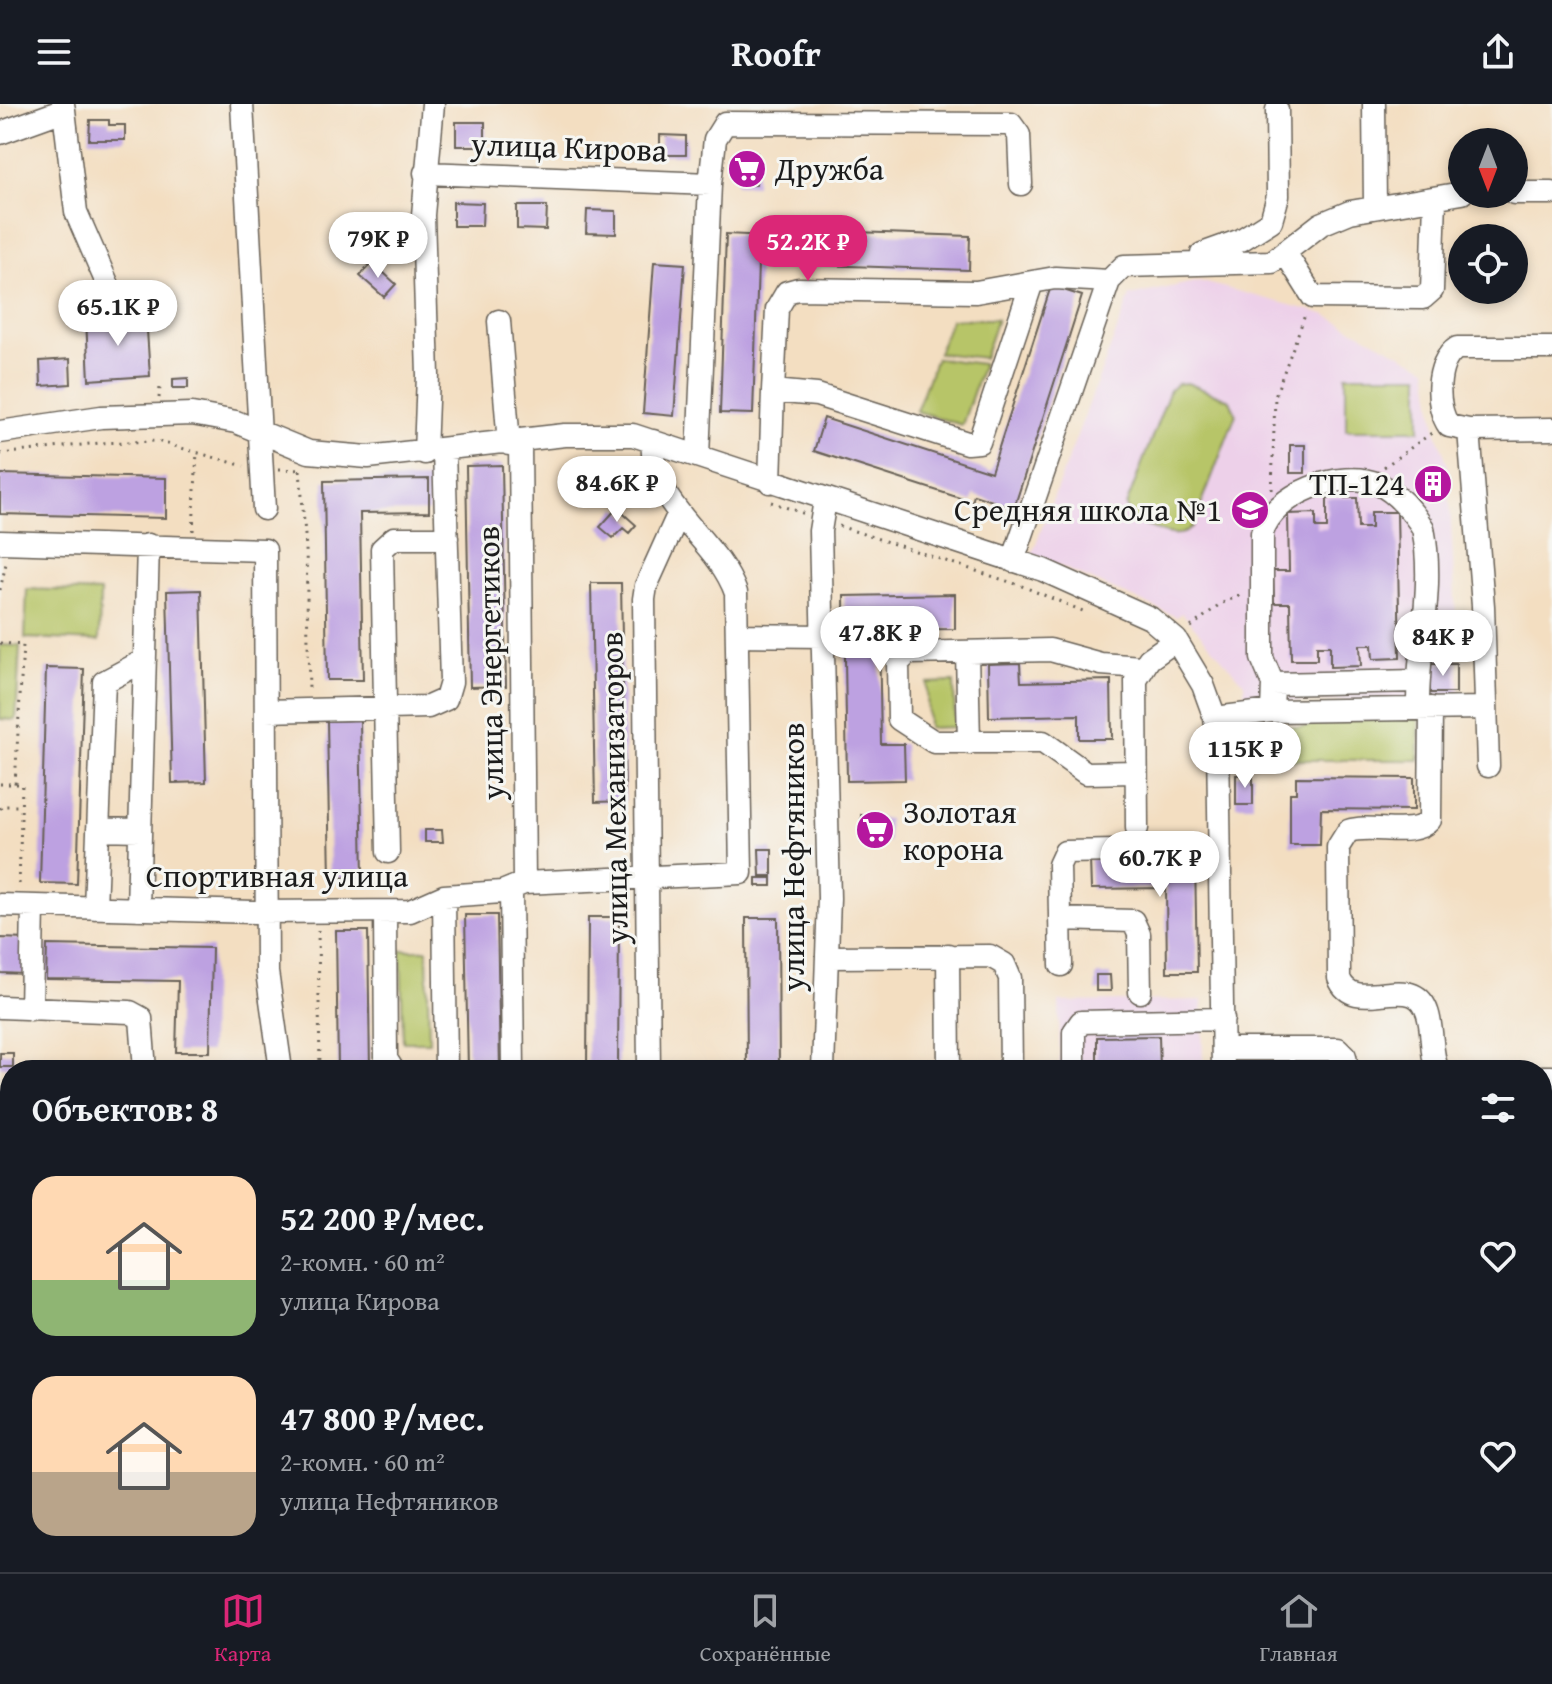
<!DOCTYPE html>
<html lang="ru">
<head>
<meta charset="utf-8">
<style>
	:root { --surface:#171b24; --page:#20242c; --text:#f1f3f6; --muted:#9ea1a6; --line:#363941; --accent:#db2777 }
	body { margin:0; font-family:"Gentium Book Plus",serif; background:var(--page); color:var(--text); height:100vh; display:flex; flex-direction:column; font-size:30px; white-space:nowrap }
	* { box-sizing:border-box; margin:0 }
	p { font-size:26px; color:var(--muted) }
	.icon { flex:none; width:44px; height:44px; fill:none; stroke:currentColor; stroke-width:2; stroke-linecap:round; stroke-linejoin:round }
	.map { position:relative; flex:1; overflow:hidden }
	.drawer { position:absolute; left:0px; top:956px; width:1552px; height:512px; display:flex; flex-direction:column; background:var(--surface); border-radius:32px 32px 0 0; box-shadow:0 4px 12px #0003 }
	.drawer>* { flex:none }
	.needle { width:52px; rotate:180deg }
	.controls { position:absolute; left:1448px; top:24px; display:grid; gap:16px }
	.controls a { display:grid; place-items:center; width:80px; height:80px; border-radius:50%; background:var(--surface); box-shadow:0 4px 12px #0003; font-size:40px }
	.price { position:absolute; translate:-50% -68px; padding:0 18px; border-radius:28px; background:#fff; color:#222; font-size:26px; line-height:52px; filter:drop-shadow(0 2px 4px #0008) }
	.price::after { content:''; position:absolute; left:50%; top:48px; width:24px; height:18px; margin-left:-12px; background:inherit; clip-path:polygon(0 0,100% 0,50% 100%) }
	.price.current { background:var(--accent); color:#fff }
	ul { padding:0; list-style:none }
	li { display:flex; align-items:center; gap:24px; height:200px; padding:0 32px }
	li span { display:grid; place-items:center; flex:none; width:224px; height:160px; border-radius:24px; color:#555 }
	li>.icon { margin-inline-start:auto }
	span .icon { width:96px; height:96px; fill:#fffc; stroke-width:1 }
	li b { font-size:34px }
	h2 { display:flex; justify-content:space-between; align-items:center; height:96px; padding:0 32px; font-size:34px }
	header { display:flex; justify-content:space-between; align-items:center; height:104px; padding:0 32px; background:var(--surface); font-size:36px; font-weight:700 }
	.tab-bar { display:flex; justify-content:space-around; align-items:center; height:112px; border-top:2px solid var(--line); background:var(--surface); font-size:22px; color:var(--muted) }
	.tab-bar a { display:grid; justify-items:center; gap:4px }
	.tab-bar .current { color:var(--accent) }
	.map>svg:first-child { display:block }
	.built { fill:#edd0e9 }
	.industrial { fill:#ccbed4 }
	.green { fill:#b7c568; stroke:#6a7042; stroke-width:2 }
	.building { fill:#bda1e1 }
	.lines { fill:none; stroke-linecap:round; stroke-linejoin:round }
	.minor-casing { stroke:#676056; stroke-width:25 }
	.path { stroke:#676056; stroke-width:3; stroke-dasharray:2 6; stroke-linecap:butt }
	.minor { stroke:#fff; stroke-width:22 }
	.labels { text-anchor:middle; stroke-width:6; stroke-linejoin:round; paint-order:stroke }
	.street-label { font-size:32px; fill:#1c1c1c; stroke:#f6f6f2 }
	.poi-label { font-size:32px; fill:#1c1c1c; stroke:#f6f6f2; text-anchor:start }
</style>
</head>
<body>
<header><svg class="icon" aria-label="menu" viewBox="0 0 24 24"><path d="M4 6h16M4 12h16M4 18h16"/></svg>Roofr<svg class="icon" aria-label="share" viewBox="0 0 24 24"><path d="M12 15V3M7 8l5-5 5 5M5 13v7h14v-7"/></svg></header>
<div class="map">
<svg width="1552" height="1468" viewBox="0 0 1552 1468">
	<rect width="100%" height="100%" fill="#f6f6f2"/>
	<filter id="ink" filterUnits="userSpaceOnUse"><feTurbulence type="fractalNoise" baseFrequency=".0125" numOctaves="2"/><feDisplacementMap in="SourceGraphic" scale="16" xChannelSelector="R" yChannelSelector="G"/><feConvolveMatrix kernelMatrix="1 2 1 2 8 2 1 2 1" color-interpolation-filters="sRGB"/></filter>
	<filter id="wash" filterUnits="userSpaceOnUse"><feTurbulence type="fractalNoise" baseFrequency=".006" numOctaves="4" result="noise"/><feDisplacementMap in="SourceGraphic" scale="32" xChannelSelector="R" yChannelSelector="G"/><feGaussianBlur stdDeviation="1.8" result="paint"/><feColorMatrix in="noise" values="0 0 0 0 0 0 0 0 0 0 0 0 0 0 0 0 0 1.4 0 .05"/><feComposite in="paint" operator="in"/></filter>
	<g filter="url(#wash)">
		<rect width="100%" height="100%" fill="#f3dec1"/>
		<path class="built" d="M 1199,177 L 1324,210 L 1427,264 L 1436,326 L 1448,362 L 1460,595 L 1245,598 L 1244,579 L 1182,509 L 1177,513 L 1032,450 L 1130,192 Z
			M 1202,896 L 1203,966 L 1060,966 L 1059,898 Z"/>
		<path class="industrial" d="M 10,1301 L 10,1458 L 258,1458 L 261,1468 L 0,1468 L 0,1303 Z"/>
		<path class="green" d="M 951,215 L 997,215 L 984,254 L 938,249 Z
			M 936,254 L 983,260 L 962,321 L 916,307 Z
			M 1346,271 L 1420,271 L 1420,326 L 1346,326 Z
			M 1187,279 L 1230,296 L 1236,310 L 1193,422 C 1180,441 1149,422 1132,415 L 1126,402 L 1170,286 L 1177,280 Z
			M 27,485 L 100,488 L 99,537 L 25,534 Z
			M 0,541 L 20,542 L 16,616 L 0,615 Z
			M 954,578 L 955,623 L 928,624 L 927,579 Z
			M 1419,614 L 1419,656 L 1282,656 L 1281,623 L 1301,623 L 1337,616 Z
			M 401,846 L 427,846 L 429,938 L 403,938 Z"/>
		<g id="blocks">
			<path class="building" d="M 90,16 L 109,16 L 109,21 L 125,21 L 125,36 L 89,36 Z
				M 456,18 L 485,18 L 485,42 L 456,42 Z
				M 660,31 L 686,32 L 686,51 L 660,51 Z
				M 737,49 L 757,49 L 756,81 L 736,80 Z
				M 453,98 L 483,99 L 482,122 L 453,122 Z
				M 517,102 L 547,102 L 546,126 L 517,125 Z
				M 587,106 L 616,107 L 616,130 L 586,129 Z
				M 768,125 L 970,132 L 969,166 L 758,159 L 753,310 L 720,309 L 726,130 L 768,132 Z
				M 372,158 L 396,180 L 384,193 L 360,172 Z
				M 654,158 L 685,160 L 674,312 L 643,309 Z
				M 1051,182 L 1082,192 L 1014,404 L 974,391 L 972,398 L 814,347 L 824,314 L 991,368 Z
				M 146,211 L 150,272 L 89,276 L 86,215 Z
				M 70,255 L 71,280 L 41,282 L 40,257 Z
				M 188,274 L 188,284 L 173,284 L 173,275 Z
				M 1290,341 L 1305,341 L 1305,369 L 1290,369 Z
				M 502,361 L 506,582 L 470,583 L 466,362 Z
				M 0,370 L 166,374 L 166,414 L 0,410 Z
				M 1421,373 L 1445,373 L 1445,387 L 1421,388 Z
				M 429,375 L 429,408 L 360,409 L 363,576 L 327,576 L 324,377 Z
				M 1327,394 L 1357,394 L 1358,424 L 1371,424 L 1371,408 L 1397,408 L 1400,554 L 1373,555 L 1372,541 L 1360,541 L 1361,562 L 1330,563 L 1330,542 L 1317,542 L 1317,556 L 1291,556 L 1290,499 L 1274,499 L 1273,467 L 1289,467 L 1288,410 L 1316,409 L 1316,424 L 1327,424 Z
				M 617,404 L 636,421 L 629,429 L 623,424 L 613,434 L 600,423 Z
				M 591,479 L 621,479 L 625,697 L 595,698 Z
				M 201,486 L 206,678 L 172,679 L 167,487 Z
				M 955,490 L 955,525 L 879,526 L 881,640 L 904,640 L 905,676 L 847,677 L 844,492 Z
				M 1020,559 L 1021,578 L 1111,576 L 1112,635 L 1079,635 L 1079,611 L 989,613 L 988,560 Z
				M 1429,560 L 1456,560 L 1456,589 L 1430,589 Z
				M 46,564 L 84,565 L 77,780 L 40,779 Z
				M 360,616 L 363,773 L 330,774 L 327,617 Z
				M 1253,670 L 1253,701 L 1236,701 L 1236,671 Z
				M 1296,673 L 1414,674 L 1414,706 L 1321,705 L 1320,741 L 1290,741 L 1290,689 L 1296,689 Z
				M 861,711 L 888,715 L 889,738 L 861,738 Z
				M 425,726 L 442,726 L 443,738 L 425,738 Z
				M 759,745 L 772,745 L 772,772 L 760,772 Z
				M 1195,754 L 1197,868 L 1167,868 L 1166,784 L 1091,785 L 1090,755 Z
				M 756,774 L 772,774 L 772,782 L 756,782 Z
				M 465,811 L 497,811 L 500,966 L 468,966 Z
				M 588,813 L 619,813 L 618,966 L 587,966 Z
				M 746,814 L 778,814 L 779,966 L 747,966 Z
				M 336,827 L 368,827 L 370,966 L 338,966 Z
				M 0,834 L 26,835 L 25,870 L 0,869 Z
				M 47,841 L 212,844 L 210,948 L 176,948 L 178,877 L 46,875 Z
				M 1096,871 L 1110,871 L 1111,887 L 1096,887 Z
				M 1159,932 L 1160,966 L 1097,966 L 1097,933 Z
				M 0,949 L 13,949 L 13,963 L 0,963 Z
				M 1290,958 L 1320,958 L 1320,966 L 1290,966 Z
				M 1542,994 L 1552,994 L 1552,1028 L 1542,1028 Z
				M 10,1124 L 10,1156 L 0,1157 L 0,1125 Z
				M 347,1458 L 543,1458 L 543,1461 L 347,1463 Z
				M 1290,1458 L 1320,1458 L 1320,1468 L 1290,1468 Z"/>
		</g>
	</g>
	<g filter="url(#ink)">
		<use href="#blocks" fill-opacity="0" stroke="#676056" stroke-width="2"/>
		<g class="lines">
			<g class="minor-casing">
				<path id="minor" d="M 242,0 L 264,405
					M 1374,0 L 1375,102
					M 64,6 L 76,108 L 114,195
					M 0,29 L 64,6 L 63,0
					M 425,69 L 710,80
					M 1514,89 L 1552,89
					M 1286,150 L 1313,193 L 1423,194 L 1432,186 L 1435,95
					M 1201,159 L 1202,150 L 1241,136 L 1271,117 L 1278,92 L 1277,6
					M 499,217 L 509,340
					M 773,287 L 777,205 L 787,188 L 798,185 L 976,188 L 1032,178
					M 1469,326 L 1449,322 C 1435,303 1435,258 1457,244 L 1552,244
					M 0,328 L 101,313 L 192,310 L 236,318 L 309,348 L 368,353 L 565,331 L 633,331 L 1043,466 L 1150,514 L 1176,536 L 1203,581 L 1215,614 L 1218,638 L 1223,966
					M 520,338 L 524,779
					M 425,349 L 428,271 L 423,111 L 433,0
					M 698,352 L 710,80 L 715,35 L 725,19 L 1011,20 L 1019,31 L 1021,80
					M 770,378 L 773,287 L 817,291 L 967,339 L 979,338 L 1032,178 L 1055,174 L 1109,177 L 1124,162 L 1272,158 L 1321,120 L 1350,108 L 1462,89
					M 0,438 L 265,446 L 267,868 L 281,966
					M 1013,457 L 1109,177
					M 739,531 L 824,532
					M 967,548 L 969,639
					M 1273,580 L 1418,577
					M 1431,604 L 1430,716 C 1413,735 1372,719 1348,727 L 1338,743 L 1339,874 C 1351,906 1390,881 1413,891 C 1438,902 1427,946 1438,966
					M 266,607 L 428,603 L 446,595 L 451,578 L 444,346
					M 1272,607 L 1273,580 L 1262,554 L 1262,429 C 1273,390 1341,364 1378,380 C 1395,387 1414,409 1423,424 C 1435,484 1417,545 1418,604
					M 1215,614 L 1272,607 L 1486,604
					M 1488,662 L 1483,502 L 1469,326 L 1552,325
					M 1135,668 L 1086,669 L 1043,638 L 934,638 L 899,615 L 898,559 L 908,549 L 1050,546 L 1101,560 L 1141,563
					M 1137,724 L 1136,576 L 1149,555 L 1176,536
					M 98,725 L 140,726
					M 388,748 L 382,445 L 394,434 L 447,434
					M 511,785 L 513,966
					M 444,792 L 446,966
					M 0,801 L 254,808 L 410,807 L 444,792 L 502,788 L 524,779 L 741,769 L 736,489 C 716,432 647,402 653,337
					M 95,804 L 104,578 L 145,556
					M 138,805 L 148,441
					M 385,808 L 386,955 L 393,966
					M 1060,815 L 1133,817 L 1139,830 L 1140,888
					M 948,851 L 949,966
					M 828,853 L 990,852 L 1004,860 L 1010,874 L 1011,966
					M 1061,861 L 1059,761 L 1065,748 L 1220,745
					M 0,903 L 130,908 L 141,914 L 145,966
					M 31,905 L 33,802
					M 1223,945 L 1338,945 L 1345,952 L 1347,966
					M 649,966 L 644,495 L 646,482 L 679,409
					M 823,966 L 829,794 L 820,427 L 825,396
					M 1074,966 L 1074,928 L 1081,918 L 1223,915
					M 1542,973 L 1552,973
					M 1542,1091 L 1552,1091
					M 0,1109 L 10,1108
					M 1542,1255 L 1552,1250
					M 0,1303 L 10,1301
					M 258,1458 L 261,1468
					M 326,1458 L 326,1465
					M 609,1458 L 609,1468
					M 724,1458 L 724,1468
					M 824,1458 L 824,1468
					M 1080,1458 L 1086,1468
					M 1152,1458 L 1152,1468
					M 1242,1458 L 1242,1468
					M 1445,1458 L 1460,1467 L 1552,1463
					M 3,1468 L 18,1463 L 27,1468
					M 1349,1468 L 1349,1458"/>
			</g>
			<path class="path" d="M 159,294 L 160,283
				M 0,350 L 99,339 L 157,337 L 244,362
				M 1384,363 L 1433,328
				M 279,365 L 300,366
				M 300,366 L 306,444 L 309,586
				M 1272,386 L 1275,292 L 1305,211
				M 771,398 L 805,410
				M 839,422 L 1019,481 L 1088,509
				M 193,427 L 197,347
				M 0,486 L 7,455
				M 1191,523 L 1220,500 L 1241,491
				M 0,539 L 23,541 L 15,680
				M 0,680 L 22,680 L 19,782
				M 0,705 L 2,702 L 21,702
				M 318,826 L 320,966
				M 854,1458 L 854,1468
				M 960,1468 L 967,1458"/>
			<use href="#minor" class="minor"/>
		</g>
	</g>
	<defs>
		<g id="supermarket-disc" transform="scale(2)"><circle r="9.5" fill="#b5179e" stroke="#f6f6f2"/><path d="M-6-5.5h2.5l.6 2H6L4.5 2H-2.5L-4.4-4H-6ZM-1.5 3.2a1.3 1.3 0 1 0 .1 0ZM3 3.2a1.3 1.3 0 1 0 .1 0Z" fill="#fff"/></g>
		<g id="building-disc" transform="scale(2)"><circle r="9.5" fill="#b5179e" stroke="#f6f6f2"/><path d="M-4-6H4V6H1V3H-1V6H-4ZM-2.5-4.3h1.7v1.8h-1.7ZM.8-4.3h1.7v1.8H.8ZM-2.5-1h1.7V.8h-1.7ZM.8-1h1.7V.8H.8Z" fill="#fff"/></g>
		<g id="school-disc" transform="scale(2)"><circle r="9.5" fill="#b5179e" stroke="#f6f6f2"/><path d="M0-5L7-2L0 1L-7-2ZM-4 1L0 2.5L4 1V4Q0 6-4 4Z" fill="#fff"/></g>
	</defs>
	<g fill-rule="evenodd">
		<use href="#supermarket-disc" x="747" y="65"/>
		<use href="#building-disc" x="1433" y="380"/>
		<use href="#school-disc" x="1250" y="406"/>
		<use href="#supermarket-disc" x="875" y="726"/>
	</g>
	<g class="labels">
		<g class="street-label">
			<text transform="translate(569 43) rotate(2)" y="11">улица Кирова</text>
			<text transform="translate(490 559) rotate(-91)" y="11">улица Энергетиков</text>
			<text transform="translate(614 684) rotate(-91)" y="11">улица Механизаторов</text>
			<text transform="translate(793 753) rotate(-90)" y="11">улица Нефтяников</text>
			<text x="277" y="783">Спортивная улица</text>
		</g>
		<g class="poi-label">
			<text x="775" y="76">Дружба</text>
			<text x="1405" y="391" text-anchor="end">ТП-124</text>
			<text x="1222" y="417" text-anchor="end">Средняя школа №1</text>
			<text x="903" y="719">Золотая<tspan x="903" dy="37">корона</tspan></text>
		</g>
	</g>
</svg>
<div class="controls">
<a><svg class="needle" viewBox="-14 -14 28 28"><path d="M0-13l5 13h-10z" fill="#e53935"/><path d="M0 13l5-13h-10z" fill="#9ea1a6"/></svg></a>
<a><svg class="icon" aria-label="locate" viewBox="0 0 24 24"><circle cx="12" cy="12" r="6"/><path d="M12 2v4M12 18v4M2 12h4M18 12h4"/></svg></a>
</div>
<b class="price" style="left:378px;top:176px">79K ₽</b>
<b class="price current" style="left:808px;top:179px">52.2K ₽</b>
<b class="price" style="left:118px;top:244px">65.1K ₽</b>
<b class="price" style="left:617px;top:420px">84.6K ₽</b>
<b class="price" style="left:880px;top:570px">47.8K ₽</b>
<b class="price" style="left:1443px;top:574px">84K ₽</b>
<b class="price" style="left:1245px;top:686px">115K ₽</b>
<b class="price" style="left:1160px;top:795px">60.7K ₽</b>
<section class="drawer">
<h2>Объектов: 8<svg class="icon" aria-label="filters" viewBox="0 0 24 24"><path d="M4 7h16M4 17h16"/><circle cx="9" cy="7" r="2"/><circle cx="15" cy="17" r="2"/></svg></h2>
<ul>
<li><span style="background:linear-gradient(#ffd9b3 65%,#8fb573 0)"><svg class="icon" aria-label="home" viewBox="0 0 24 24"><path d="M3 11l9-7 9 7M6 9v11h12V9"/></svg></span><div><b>52 200 ₽/мес.</b><p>2-комн. · 60 m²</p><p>улица Кирова</p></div><svg class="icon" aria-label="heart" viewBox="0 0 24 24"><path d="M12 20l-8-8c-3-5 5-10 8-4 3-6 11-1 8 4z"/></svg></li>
<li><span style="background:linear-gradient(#ffd9b3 60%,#b9a48a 0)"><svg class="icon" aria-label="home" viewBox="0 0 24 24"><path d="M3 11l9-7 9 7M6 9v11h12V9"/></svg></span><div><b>47 800 ₽/мес.</b><p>2-комн. · 60 m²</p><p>улица Нефтяников</p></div><svg class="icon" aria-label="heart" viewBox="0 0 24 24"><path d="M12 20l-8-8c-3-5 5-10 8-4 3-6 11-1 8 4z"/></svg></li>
</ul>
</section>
</div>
<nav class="tab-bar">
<a class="current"><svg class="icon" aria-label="map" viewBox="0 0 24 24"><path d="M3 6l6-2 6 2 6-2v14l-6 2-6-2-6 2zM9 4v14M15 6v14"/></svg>Карта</a>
<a><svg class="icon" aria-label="saved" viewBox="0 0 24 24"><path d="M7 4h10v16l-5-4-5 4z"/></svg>Сохранённые</a>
<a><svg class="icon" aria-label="home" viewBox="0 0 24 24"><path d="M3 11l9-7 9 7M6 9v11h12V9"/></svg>Главная</a>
</nav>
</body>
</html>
